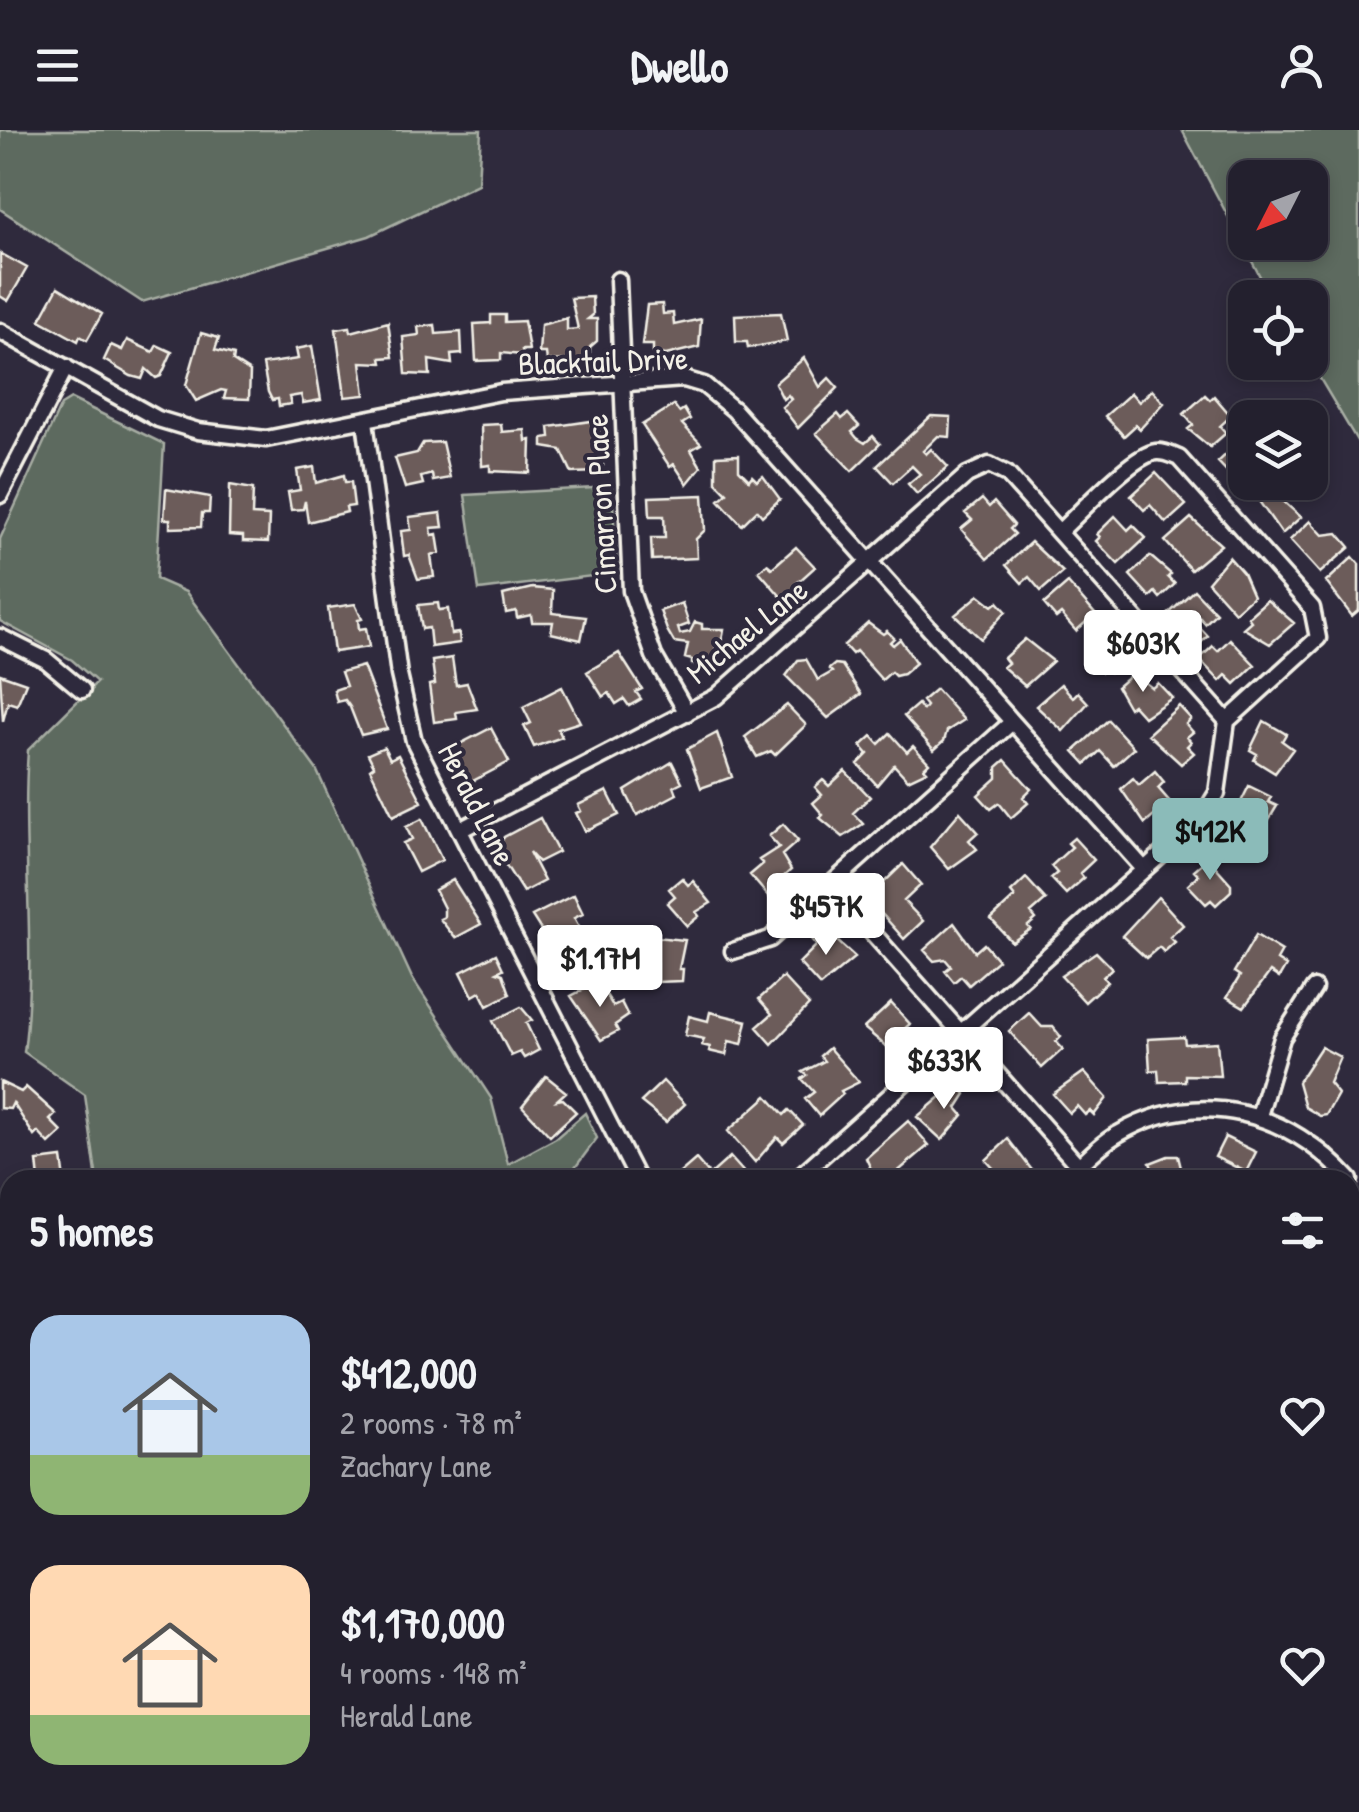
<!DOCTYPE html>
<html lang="en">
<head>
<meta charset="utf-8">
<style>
	:root { --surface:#23202e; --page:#2f2d3a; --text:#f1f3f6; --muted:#a3a3aa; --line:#403e4a; --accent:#8bbbb9 }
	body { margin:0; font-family:"Patrick Hand",sans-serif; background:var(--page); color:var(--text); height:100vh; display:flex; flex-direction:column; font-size:38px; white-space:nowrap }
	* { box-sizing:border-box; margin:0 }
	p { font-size:32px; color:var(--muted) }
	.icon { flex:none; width:55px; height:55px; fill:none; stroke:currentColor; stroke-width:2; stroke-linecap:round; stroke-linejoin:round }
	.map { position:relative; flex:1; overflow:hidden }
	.panel { position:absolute; left:0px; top:1040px; width:1360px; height:642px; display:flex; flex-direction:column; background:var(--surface); border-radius:30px 30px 0 0; box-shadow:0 5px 15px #0003,0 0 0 2px var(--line) }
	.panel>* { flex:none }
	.needle { width:65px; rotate:228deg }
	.fabs { position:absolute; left:1228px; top:30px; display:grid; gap:20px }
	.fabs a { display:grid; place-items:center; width:100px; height:100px; border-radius:20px; background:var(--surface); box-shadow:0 5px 15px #0003,0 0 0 2px var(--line); font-size:50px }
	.price { position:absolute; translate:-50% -85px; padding:0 22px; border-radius:10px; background:#fff; color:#222; font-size:32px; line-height:65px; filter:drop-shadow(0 2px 5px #0008) }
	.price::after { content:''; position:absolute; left:50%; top:60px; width:30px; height:22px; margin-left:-15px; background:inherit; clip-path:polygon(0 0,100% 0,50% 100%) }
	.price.on { background:var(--accent); color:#111 }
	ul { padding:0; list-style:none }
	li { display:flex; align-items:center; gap:30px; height:250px; padding:0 30px }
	li span { display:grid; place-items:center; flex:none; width:280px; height:200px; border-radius:30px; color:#555 }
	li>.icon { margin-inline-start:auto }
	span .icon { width:120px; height:120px; fill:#fffc; stroke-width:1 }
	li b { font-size:42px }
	h2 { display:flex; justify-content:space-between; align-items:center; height:120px; padding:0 30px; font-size:42px }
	header { display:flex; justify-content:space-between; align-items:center; height:130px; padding:0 30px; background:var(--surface); font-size:45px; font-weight:700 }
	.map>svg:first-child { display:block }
	.green { fill:#5d6a5f; stroke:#a8aea4; stroke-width:2.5; fill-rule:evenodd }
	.building { fill:#6c5c5a; stroke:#f4f1e8; stroke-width:2.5 }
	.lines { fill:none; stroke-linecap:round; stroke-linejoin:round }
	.street-casing { stroke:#f4f1e8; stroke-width:21 }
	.secondary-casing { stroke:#f4f1e8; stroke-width:28 }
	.street { stroke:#2f2a3d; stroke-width:14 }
	.secondary { stroke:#2f2a3d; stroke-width:20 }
	.labels { text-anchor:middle; stroke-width:8; stroke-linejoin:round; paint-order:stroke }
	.street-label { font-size:32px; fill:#f4f1e8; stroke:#2f2a3d }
</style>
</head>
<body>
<header><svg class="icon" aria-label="menu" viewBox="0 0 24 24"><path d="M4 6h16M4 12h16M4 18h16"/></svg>Dwello<svg class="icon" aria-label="person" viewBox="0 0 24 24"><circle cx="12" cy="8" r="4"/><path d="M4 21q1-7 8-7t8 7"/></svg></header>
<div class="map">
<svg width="1359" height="1682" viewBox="0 0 1359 1682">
	<rect width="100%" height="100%" fill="#2f2a3d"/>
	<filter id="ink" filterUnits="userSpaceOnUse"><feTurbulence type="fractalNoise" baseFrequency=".01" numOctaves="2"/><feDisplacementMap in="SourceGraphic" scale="20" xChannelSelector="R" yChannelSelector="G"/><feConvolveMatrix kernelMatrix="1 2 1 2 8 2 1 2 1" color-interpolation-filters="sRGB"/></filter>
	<g filter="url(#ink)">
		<path class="green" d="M 0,0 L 481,0 L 478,54 L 369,106 L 142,172 L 0,79 Z
			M 1182,0 L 1359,0 L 1359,314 L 1310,232 L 1310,168 L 1271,167 ZM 1245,48 L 1310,48 L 1310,112 L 1245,112 Z
			M 71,269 L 164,314 L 156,449 L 186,462 L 316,639 L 412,848 L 491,968 L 508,1034 L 556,1008 L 585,983 L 597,1008 L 566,1050 L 97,1050 L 85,965 L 24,922 C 37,821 21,721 28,620 L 97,552 L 72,530 L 0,491 L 0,409 L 61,275 Z
			M 612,357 L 617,443 L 479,460 L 465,365 Z
			M 10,1277 L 10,1672 L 249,1673 L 238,1682 L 0,1682 L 0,1286 Z"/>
		<path class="building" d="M 0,123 L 27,138 L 8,171 L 0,166 Z
			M 58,157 L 102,184 L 87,210 L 80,206 L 78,211 L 40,190 Z
			M 592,167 L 593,185 L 588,189 L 597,189 L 597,211 L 590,217 L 590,230 L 547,231 L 546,223 L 539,223 L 541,195 L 567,188 L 567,200 L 578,199 L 571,168 Z
			M 662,174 L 663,184 L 673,183 L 674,195 L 701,189 L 699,217 L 666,225 L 653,223 L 653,215 L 642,215 L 647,175 Z
			M 781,183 L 787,211 L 748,218 L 747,212 L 736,212 L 735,185 Z
			M 491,185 L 505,185 L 505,192 L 524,191 L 529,220 L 522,220 L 523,225 L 501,223 L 501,230 L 476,231 L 474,194 L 491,193 Z
			M 388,192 L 393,227 L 381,228 L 382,233 L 361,232 L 365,265 L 345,267 L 336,199 L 350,197 L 351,202 Z
			M 435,195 L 436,204 L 461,202 L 462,224 L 451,225 L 452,234 L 429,230 L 430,245 L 406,244 L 403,207 L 419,205 L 418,197 Z
			M 201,203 L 219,208 L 215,220 L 234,225 L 233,231 L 250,242 L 249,269 L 224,268 L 226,261 L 221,260 L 196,271 L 186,255 Z
			M 127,210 L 153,222 L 157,215 L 172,222 L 161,246 L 156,248 L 146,239 L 142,249 L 131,246 L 104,230 L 111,215 L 122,220 Z
			M 312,216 L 321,270 L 303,273 L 301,265 L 289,267 L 291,274 L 279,276 L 278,269 L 272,270 L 268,262 L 263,234 L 298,229 L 296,219 Z
			M 804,228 L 820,257 L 829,248 L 838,258 L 798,298 L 782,277 L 791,269 L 788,265 L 783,269 L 775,253 Z
			M 1152,260 L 1164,273 L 1140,299 L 1136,295 L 1124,306 L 1105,286 L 1131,263 L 1139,272 Z
			M 1205,265 L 1210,270 L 1214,266 L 1231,286 L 1220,296 L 1226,303 L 1210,317 L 1188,299 L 1193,295 L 1184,284 Z
			M 674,275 L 679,282 L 684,279 L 690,289 L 682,294 L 701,314 L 691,320 L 701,337 L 687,354 L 674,334 L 670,337 L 642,295 Z
			M 838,284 L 842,289 L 848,284 L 859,296 L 852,302 L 857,308 L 865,313 L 873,306 L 880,314 L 852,341 L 816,303 Z
			M 931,286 L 951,287 L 950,307 L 938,306 L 923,321 L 926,324 L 931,319 L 948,337 L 917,364 L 908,354 L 920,344 L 912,336 L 893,353 L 877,336 Z
			M 598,290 L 603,335 L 598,335 L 598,342 L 572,343 L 561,320 L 543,317 L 543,308 L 550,307 L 549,297 Z
			M 501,294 L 502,302 L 525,300 L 526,311 L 531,310 L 530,343 L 490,341 L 490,335 L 482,336 L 481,295 Z
			M 442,312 L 450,348 L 433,351 L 432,344 L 421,347 L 423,354 L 405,358 L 395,328 L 417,323 L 423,313 Z
			M 1237,314 L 1241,318 L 1245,314 L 1245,351 L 1238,353 L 1218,332 Z
			M 739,325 L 739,340 L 749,350 L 752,346 L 757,351 L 763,346 L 780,369 L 762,386 L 757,380 L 742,395 L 719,370 L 727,363 L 716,352 L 716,326 Z
			M 314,337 L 316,353 L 344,345 L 345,352 L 351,352 L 354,376 L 346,377 L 347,382 L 308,392 L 305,371 L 303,379 L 291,380 L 288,362 L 300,360 L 297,340 Z
			M 1156,343 L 1186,375 L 1166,393 L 1150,375 L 1144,380 L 1131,366 Z
			M 230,355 L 253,359 L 252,385 L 269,386 L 268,412 L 243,411 L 243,406 L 229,405 Z
			M 1267,357 L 1301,387 L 1282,404 L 1256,367 Z
			M 166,359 L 210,367 L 209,383 L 202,383 L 201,397 L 170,398 L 170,389 L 164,389 Z
			M 703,365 L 705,400 L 696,409 L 697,428 L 652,430 L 651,408 L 665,408 L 664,386 L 650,386 L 649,367 Z
			M 982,369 L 989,377 L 994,372 L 1014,395 L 1010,399 L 1015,404 L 987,429 L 961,399 L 972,390 L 965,383 Z
			M 441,383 L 443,397 L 431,398 L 432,405 L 437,404 L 440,423 L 431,425 L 434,447 L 418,449 L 409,425 L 404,426 L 401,401 L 411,400 L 409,387 Z
			M 1115,386 L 1128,400 L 1133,395 L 1146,408 L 1118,434 L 1096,411 L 1100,407 L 1097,404 Z
			M 1191,388 L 1221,415 L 1191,440 L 1165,411 Z
			M 1310,391 L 1323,405 L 1338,403 L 1350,417 L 1320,443 L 1290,410 Z
			M 1031,412 L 1063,442 L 1041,461 L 1029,447 L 1022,453 L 1006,435 Z
			M 796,417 L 815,437 L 797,453 L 803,459 L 784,470 L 759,441 L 767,434 L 772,438 Z
			M 1150,426 L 1171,444 L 1168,447 L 1175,454 L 1160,468 L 1155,462 L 1150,467 L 1130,445 Z
			M 1229,427 L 1243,443 L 1253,466 L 1235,482 L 1208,452 Z
			M 1353,427 L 1359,434 L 1359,480 L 1352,486 L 1326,452 Z
			M 1068,453 L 1095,484 L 1076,501 L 1061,484 L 1056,488 L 1044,474 Z
			M 532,458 L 553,460 L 552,483 L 586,487 L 581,510 L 551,503 L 553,492 L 532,492 L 531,485 L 517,488 L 516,481 L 506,483 L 503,465 Z
			M 1194,460 L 1216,483 L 1205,494 L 1200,488 L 1195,492 L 1208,506 L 1195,518 L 1162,490 Z
			M 979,465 L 993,476 L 998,472 L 1006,481 L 981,509 L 955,485 Z
			M 1267,470 L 1294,493 L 1270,514 L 1243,498 L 1251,491 L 1248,487 Z
			M 438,473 L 439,480 L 448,479 L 451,504 L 459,503 L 460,513 L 431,517 L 429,498 L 422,499 L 418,475 Z
			M 682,473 L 689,494 L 678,498 L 680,504 L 690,502 L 695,492 L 702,494 L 702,499 L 724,499 L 722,510 L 717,509 L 713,538 L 692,534 L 692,530 L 685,528 L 688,514 L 674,512 L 667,500 L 660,481 Z
			M 355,474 L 362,489 L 358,490 L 359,499 L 366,498 L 369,517 L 334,522 L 328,478 Z
			M 868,493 L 883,504 L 887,501 L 894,508 L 890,512 L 893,515 L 900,509 L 916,533 L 903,544 L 895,546 L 891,542 L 882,550 L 856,521 L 852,524 L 844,515 Z
			M 1102,502 L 1106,506 L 1110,502 L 1131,524 L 1110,542 L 1106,538 L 1102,542 L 1087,525 L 1091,521 L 1086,516 Z
			M 1025,509 L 1053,531 L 1025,556 L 1003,537 L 1008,533 L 1004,528 Z
			M 1230,509 L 1255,535 L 1235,554 L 1226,545 L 1220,551 L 1199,529 L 1213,516 L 1218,521 Z
			M 619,523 L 642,559 L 636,562 L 641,569 L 629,576 L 624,569 L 616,574 L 609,563 L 603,567 L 587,542 Z
			M 452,528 L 456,555 L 467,553 L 477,579 L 456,582 L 457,589 L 434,592 L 429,555 L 435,554 L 432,531 Z
			M 806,529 L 818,550 L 832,542 L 829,539 L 835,534 L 842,535 L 861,564 L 828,588 L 786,546 L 798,530 Z
			M 363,536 L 387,599 L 361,605 L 350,577 L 345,570 L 337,572 L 334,560 L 346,556 L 341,542 Z
			M 1133,543 L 1152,558 L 1158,553 L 1172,568 L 1144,587 L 1133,575 L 1129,578 L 1117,557 Z
			M 0,544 L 26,553 L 17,575 L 8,572 L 3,591 Z
			M 1061,554 L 1073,567 L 1078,562 L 1088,573 L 1063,601 L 1036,576 Z
			M 562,557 L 580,592 L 558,599 L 562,607 L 534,617 L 524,596 L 531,593 L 523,577 Z
			M 936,559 L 964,590 L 947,601 L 944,611 L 934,620 L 904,586 L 918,574 L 923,580 L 926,576 L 922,571 Z
			M 787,575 L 806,595 L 775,625 L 771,621 L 757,627 L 745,607 Z
			M 1179,576 L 1191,589 L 1186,594 L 1193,602 L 1187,607 L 1191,612 L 1187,616 L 1194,623 L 1181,634 L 1148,604 Z
			M 1108,590 L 1134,618 L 1114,636 L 1100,621 L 1086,634 L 1074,621 Z
			M 1264,591 L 1286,604 L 1282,611 L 1293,619 L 1275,643 L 1254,630 L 1257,624 L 1250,620 Z
			M 491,598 L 509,632 L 467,654 L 450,619 Z
			M 717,603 L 732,647 L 701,658 L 687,619 Z
			M 890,603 L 907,622 L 913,616 L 929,633 L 924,638 L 927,641 L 908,650 L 894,635 L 877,655 L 858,634 L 868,624 L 861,616 L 872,606 L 879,614 Z
			M 384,617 L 390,629 L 398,625 L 422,672 L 393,686 L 370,639 L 374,636 L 368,624 Z
			M 1005,630 L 1031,659 L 1023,667 L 1028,673 L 1011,688 L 999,673 L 991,679 L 978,665 L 997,648 L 997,637 Z
			M 672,632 L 682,652 L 674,656 L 677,664 L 637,685 L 625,661 Z
			M 845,641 L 870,667 L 853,683 L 863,694 L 843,707 L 820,688 L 823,685 L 813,673 L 822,665 L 815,657 L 823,650 L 829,656 Z
			M 1155,641 L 1164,652 L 1158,658 L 1170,672 L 1145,694 L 1121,659 L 1133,648 L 1139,655 Z
			M 1249,656 L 1271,667 L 1268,672 L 1277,676 L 1254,714 L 1231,703 L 1234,697 L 1230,694 Z
			M 607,661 L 619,685 L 585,701 L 576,683 L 581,681 L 578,675 Z
			M 960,682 L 978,702 L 969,710 L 977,719 L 949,739 L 930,717 Z
			M 540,688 L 558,722 L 538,732 L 529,722 L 544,751 L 523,762 L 496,720 L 504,707 Z
			M 422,689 L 442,730 L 418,742 L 403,713 L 412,709 L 406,697 Z
			M 783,694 L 798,711 L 782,725 L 791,740 L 781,749 L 791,760 L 775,774 L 750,745 L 763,734 L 759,730 L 779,717 L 769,706 Z
			M 1074,708 L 1094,730 L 1080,743 L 1084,748 L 1066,764 L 1051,748 L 1057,743 L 1051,736 L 1072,717 L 1068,713 Z
			M 1208,728 L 1231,754 L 1231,761 L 1216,775 L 1211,770 L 1206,774 L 1188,755 L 1199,745 L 1194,740 Z
			M 903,734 L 921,755 L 904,771 L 923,791 L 904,809 L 874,775 L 874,762 Z
			M 682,748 L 688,755 L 693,751 L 711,773 L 696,782 L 699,786 L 687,796 L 667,773 L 675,766 L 669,759 Z
			M 1026,748 L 1046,770 L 1031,783 L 1036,789 L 1028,796 L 1031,799 L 1012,812 L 991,789 L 1015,767 L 1011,762 Z
			M 453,750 L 481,794 L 455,808 L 440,789 L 444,787 L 444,778 L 435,760 Z
			M 574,765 L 583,784 L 574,788 L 583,804 L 595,797 L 604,814 L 574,829 L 578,837 L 566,843 L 563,837 L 558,840 L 548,821 L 553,819 L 532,786 Z
			M 1158,767 L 1183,795 L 1170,807 L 1175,812 L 1164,822 L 1159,817 L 1146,828 L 1122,806 Z
			M 954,793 L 975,822 L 984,814 L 998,830 L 969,855 L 961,846 L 954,852 L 945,841 L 951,836 L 945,829 L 934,831 L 924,820 Z
			M 823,798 L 855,827 L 820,856 L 799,833 L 817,815 L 812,809 Z
			M 1256,805 L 1282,821 L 1277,830 L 1286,836 L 1279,848 L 1270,842 L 1244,877 L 1227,867 L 1240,846 L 1234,842 Z
			M 656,807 L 685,810 L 679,839 L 683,839 L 682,851 L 656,852 Z
			M 1096,822 L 1112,838 L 1103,847 L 1107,852 L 1085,872 L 1061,846 Z
			M 496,824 L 503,839 L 497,842 L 503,844 L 510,864 L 487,876 L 480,862 L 473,866 L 461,842 Z
			M 783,847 L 809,875 L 772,914 L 757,897 L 772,884 L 759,869 Z
			M 598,852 L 613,876 L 621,872 L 628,886 L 615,895 L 618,901 L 601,910 L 571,866 Z
			M 891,873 L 910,894 L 903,900 L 911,908 L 894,923 L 864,898 Z
			M 521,877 L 532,890 L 526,893 L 539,920 L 524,928 L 520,922 L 511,926 L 493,891 Z
			M 710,882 L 747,891 L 742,914 L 729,911 L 726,925 L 709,921 L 710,917 L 702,915 L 704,909 L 685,905 L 689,886 L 708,891 Z
			M 1029,883 L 1042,897 L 1053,897 L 1061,907 L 1056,912 L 1063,919 L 1042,938 L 1009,901 Z
			M 1184,907 L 1185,914 L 1217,912 L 1220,946 L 1185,945 L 1185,951 L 1159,952 L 1158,940 L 1150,941 L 1148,909 Z
			M 1321,917 L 1340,927 L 1329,953 L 1338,964 L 1326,985 L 1320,986 L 1305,977 L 1298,952 Z
			M 829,918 L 859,952 L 841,961 L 843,964 L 819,986 L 805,969 L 814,962 L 802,949 L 807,945 L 803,942 L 824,931 L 820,926 Z
			M 1084,942 L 1107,968 L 1094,985 L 1090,981 L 1085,985 L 1077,976 L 1070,983 L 1053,964 Z
			M 546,946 L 566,962 L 557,970 L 563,969 L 576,982 L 550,1006 L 522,976 Z
			M 663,951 L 685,974 L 666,992 L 641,972 Z
			M 0,952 L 21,962 L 26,957 L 56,984 L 50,990 L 62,1002 L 49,1014 L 38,1002 L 34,1006 L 13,973 L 10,979 L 0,978 Z
			M 957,953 L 966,964 L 957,978 L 963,985 L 942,1010 L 917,987 Z
			M 767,966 L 784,985 L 789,980 L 803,995 L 783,1013 L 777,1007 L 755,1032 L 728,1001 Z
			M 908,991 L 929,1015 L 888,1050 L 876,1050 L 866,1028 Z
			M 1225,1007 L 1256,1022 L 1246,1042 L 1215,1027 Z
			M 1008,1009 L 1035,1044 L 1028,1050 L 1004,1050 L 986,1030 Z
			M 1168,1026 L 1178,1026 L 1184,1050 L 1157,1050 L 1150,1033 Z
			M 730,1027 L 748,1047 L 744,1050 L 673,1049 L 696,1029 L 710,1045 Z
			M 62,1028 L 65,1050 L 39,1050 L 37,1031 Z
			M 1359,1308 L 1359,1351 L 1350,1357 L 1350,1313 Z
			M 721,1672 L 767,1672 L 766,1682 L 733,1682 Z
			M 782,1672 L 843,1672 L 841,1682 L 781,1682 Z
			M 987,1672 L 1017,1672 L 1020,1682 L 990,1682 Z
			M 1067,1672 L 1114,1672 L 1091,1682 L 1069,1682 Z"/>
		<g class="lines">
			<g class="street-casing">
				<path id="street" d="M 618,150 L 631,461 L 654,526 L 687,583
					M 0,201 L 158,289 L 198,301 L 266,309 L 501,262 L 684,249 L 704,255 L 734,280 L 1144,739
					M 365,291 L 399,545 L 414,611 L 638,1050
					M 0,365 L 66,237
					M 0,507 L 46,530 L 82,560
					M 460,700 L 716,567 L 967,345 L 989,335 L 1007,344 L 1227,591
					M 830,755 L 1091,1050
					M 733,821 L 770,809 L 1012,592
					M 1259,986 L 1282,908 L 1314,858
					M 795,1050 L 1201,689 L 1217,663 L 1227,591 L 1318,508 L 1312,478 L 1179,328 C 1171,325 1165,321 1156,322 C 1132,325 1079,384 1059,402
					M 1064,1050 C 1081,1035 1098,1015 1118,1004 C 1200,956 1290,982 1350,1050
					M 1350,1415 L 1359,1426
					M 1158,1672 L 1160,1682"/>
			</g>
			<g class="secondary-casing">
				<path id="secondary" d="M 967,1672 L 969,1682
					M 255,1682 L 266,1672"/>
			</g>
			<use href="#street" class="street"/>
			<use href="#secondary" class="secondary"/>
		</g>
	</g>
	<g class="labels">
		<g class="street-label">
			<text transform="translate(603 231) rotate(-2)" y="11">Blacktail Drive</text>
			<text transform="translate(601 374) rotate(-93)" y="11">Cimarron Place</text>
			<text transform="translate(747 501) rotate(-39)" y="11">Michael Lane</text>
			<text transform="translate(477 674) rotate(63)" y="11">Herald Lane</text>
		</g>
	</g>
</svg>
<div class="fabs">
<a><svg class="needle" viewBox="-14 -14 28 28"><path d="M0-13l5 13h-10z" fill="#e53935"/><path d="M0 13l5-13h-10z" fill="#a3a3aa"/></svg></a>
<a><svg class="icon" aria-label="locate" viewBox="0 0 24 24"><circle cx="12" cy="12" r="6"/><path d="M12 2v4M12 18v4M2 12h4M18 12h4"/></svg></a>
<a><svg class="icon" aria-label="layers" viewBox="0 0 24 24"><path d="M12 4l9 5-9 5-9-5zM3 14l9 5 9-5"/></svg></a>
</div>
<b class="price" style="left:1143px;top:565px">$603K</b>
<b class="price on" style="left:1210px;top:753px">$412K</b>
<b class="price" style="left:826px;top:828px">$457K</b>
<b class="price" style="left:600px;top:880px">$1.17M</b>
<b class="price" style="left:944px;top:982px">$633K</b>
<section class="panel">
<h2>5 homes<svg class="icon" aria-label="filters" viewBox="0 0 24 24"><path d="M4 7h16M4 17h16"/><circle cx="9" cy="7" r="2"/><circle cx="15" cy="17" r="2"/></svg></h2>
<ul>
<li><span style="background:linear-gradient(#a9c7e8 70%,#8fb573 0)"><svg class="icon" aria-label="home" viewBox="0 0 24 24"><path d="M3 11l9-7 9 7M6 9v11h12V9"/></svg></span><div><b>$412,000</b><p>2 rooms · 78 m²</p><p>Zachary Lane</p></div><svg class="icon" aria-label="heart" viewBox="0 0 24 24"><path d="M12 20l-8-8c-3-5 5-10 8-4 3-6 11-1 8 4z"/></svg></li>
<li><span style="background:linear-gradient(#ffd9b3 75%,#8fb573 0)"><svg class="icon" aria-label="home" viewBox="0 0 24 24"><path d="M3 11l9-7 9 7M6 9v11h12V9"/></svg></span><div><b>$1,170,000</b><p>4 rooms · 148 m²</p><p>Herald Lane</p></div><svg class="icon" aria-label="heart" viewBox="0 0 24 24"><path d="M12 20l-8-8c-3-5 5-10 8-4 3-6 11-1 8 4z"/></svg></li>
</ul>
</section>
</div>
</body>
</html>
